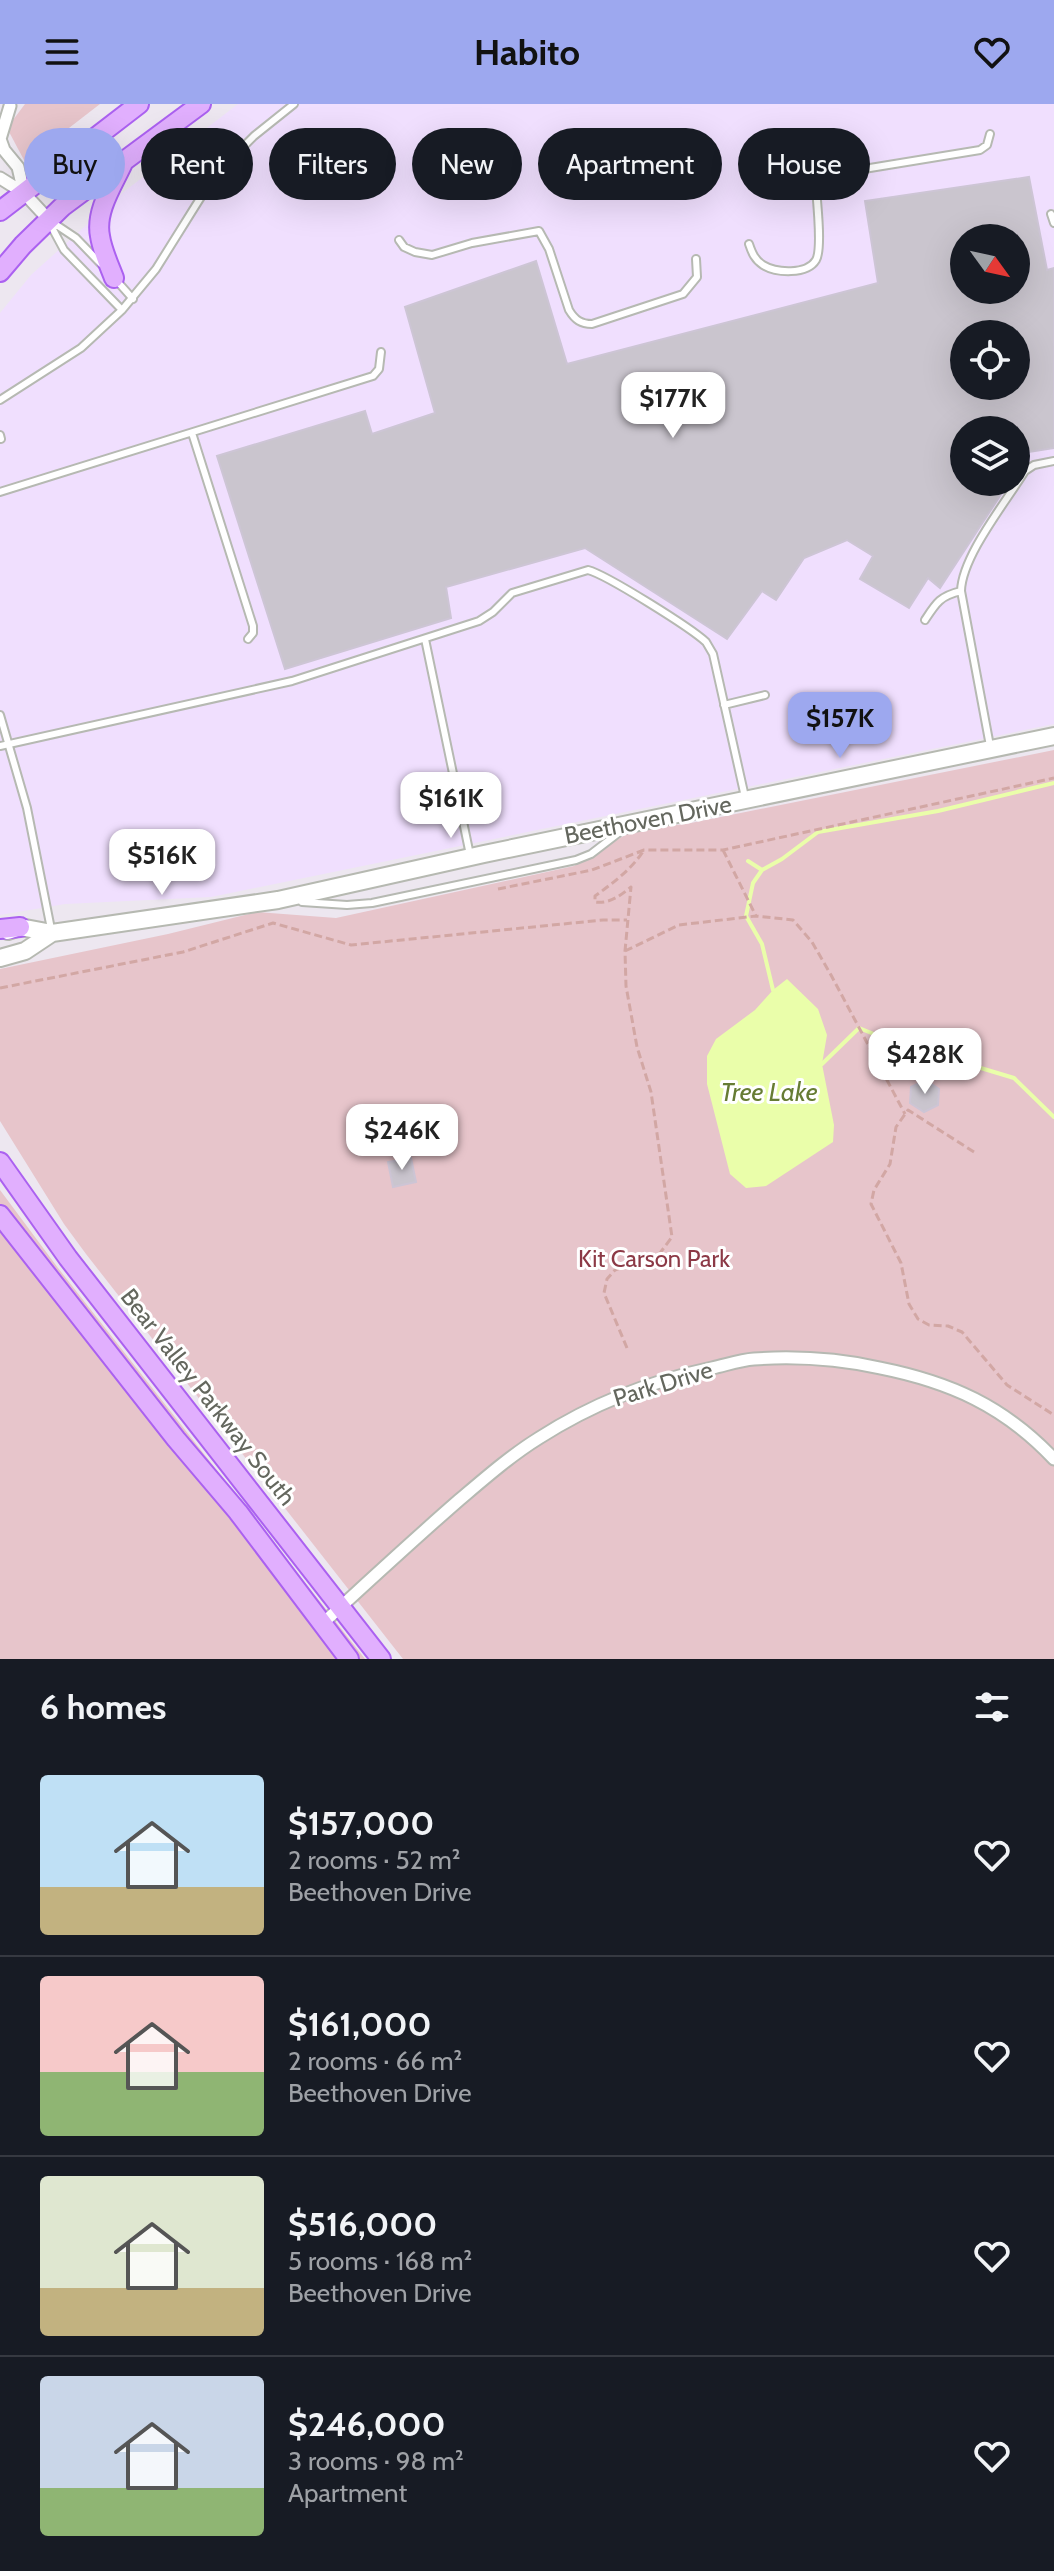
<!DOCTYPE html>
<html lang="en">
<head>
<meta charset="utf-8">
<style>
	:root { --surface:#171b24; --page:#242831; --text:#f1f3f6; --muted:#9ea1a6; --line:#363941; --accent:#9da8ef }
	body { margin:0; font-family:Cabin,sans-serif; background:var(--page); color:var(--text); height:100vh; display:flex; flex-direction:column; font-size:30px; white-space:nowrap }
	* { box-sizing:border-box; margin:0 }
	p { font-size:26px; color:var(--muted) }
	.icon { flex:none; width:44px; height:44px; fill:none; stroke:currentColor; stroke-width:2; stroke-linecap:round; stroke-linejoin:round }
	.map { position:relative; height:1555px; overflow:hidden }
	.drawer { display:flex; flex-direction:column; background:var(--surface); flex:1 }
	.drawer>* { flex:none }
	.banner { position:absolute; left:24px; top:24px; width:1006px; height:72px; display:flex; gap:16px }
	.needle { width:52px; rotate:123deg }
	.tools { position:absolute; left:950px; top:120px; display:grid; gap:16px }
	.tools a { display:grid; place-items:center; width:80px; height:80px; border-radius:50%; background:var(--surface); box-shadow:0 8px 32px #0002; font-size:40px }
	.price { position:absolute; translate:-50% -68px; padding:0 18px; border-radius:16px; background:#fff; color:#222; font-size:26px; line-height:52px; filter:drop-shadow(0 2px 4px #0008) }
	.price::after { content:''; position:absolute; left:50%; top:48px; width:24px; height:18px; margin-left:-12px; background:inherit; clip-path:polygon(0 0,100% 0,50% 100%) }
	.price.selected { background:var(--accent); color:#111 }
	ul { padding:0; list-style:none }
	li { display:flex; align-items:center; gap:24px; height:200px; padding:0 40px }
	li+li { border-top:2px solid var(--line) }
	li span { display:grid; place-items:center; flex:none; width:224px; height:160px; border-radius:8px; color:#555 }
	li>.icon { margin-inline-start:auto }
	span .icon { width:96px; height:96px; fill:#fffc; stroke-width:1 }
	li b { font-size:34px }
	h2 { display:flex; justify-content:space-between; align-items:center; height:96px; padding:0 40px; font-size:34px }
	.chip { padding:0 28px; border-radius:36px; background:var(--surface); box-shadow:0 8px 32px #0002; font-size:28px; line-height:72px }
	.chip.selected { background:var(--accent); color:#111 }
	header { display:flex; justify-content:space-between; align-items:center; height:104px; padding:0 40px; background:var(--accent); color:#111; font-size:36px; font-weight:700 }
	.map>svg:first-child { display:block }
	.commercial { fill:#f0dffe; fill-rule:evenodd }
	.green { fill:#e7c5cb }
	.water { fill:#eafeaa }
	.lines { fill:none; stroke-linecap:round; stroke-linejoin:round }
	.stream { stroke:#eafeaa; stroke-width:4 }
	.building { fill:#cac5ce; stroke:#cdc5d5; stroke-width:2; fill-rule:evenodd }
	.service-casing { stroke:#b6b9b2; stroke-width:10 }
	.minor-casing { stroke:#b6b9b2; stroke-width:15 }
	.secondary-casing { stroke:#b6b9b1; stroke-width:20 }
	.primary-casing { stroke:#ab61f0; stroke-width:22 }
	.path { stroke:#d2a7a4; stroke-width:3; stroke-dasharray:8 4; stroke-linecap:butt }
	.service { stroke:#fff; stroke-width:6 }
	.minor { stroke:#fff; stroke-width:11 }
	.secondary { stroke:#fff; stroke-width:16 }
	.primary { stroke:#e1affe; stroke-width:18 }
	.labels { text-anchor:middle; stroke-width:6; stroke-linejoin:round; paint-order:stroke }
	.street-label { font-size:24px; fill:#64675e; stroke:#fff }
	.park-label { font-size:24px; fill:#8c3946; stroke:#fff }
	.water-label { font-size:26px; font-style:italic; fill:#667c34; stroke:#fff }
</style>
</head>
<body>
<header><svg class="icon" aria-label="menu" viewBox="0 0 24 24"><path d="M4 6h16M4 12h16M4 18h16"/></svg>Habito<svg class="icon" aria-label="heart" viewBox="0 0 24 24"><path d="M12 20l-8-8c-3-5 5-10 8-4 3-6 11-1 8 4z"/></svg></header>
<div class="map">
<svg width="1054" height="1555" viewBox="0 0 1054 1555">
	<rect width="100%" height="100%" fill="#ede7f0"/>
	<path class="commercial" d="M 238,0 L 1054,0 L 1054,620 L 211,793 L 65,800 L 0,811 L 0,209 L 31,171 L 121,90 ZM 964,134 L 1016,134 L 1016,186 L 964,186 ZM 964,230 L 1016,230 L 1016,282 L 964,282 ZM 964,326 L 1016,326 L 1016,378 L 964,378 Z"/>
	<path class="green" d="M 25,0 L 100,0 L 25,58 L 7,24 Z
		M 1054,646 L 1054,1555 L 403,1555 L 86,1150 L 64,1120 L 0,1017 L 0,865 L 168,830 L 257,808 L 336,814 L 574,762 L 635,725 L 686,720 Z
		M 0,1086 L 58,1164 L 365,1555 L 0,1555 Z"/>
	<path class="water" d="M 787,875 L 818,905 L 827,931 L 822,960 L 834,1021 L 833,1038 L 766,1082 L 746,1084 L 730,1070 L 707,980 L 707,952 L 716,935 L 755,906 L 773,886 Z"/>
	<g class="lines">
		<path class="stream" d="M 748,757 L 762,766
			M 773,886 L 762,840 L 746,812 L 753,779 L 762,766 L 782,755 L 818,728 L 938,707 L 1054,679
			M 822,960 L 859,924 L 891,937 L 1014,974 L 1054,1013"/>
	</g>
	<path class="building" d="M 1029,73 L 1047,166 L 1054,164 L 1054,344 L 1016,350 L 1016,326 L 964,326 L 964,378 L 1009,378 L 940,484 L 928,474 L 909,504 L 860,475 L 873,452 L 847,436 L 804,454 L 776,496 L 762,487 L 727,535 L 585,444 L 446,483 L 451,514 L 285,565 L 217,352 L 365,307 L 372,330 L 435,309 L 405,203 L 536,157 L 567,260 L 878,179 L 865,97 ZM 964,134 L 1016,134 L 1016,186 L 964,186 ZM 964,230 L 1016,230 L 1016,282 L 964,282 Z
		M 926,976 L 939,985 L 938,1001 L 924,1008 L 910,999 L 911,983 Z
		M 411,1054 L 416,1078 L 393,1083 L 388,1058 Z"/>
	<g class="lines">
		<g class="service-casing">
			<path id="service" d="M 1051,110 L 1054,119
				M 52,118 L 76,134 L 101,160
				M 50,120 L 64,146 L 122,206
				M 399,136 L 404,143 L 415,148 L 432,151 L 472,139 L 539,127 L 549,145 L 569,206 C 575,216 581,220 592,220 L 683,190 L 697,173 L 696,155
				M 749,140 C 752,149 755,156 763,161 C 776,169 807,171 816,156 C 823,144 816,89 815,73 L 980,46 L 987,41 L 990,30
				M 117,177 L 133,195
				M 0,296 L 81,244 L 122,206 L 156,165 L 206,85 L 223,63 L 254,32 L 294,0
				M 192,329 L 253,522 L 253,529 L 248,535
				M 0,331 L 1,335
				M 0,388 L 373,272 L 379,265 L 381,248
				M 925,516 C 936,499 940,492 961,487
				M 425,535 L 470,751
				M 724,601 L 765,591
				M 0,611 L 27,704 L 51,825
				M 0,642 L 292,577 L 479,517 L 493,508 L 512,489 L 588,466 C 607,471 691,524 706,538 L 713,550 L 745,693
				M 990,642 L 961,487 C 962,452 1006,398 1025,367 L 1034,361 L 1054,357
				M 302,798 L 347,801 L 372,799 L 576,756 L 591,750 L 621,727"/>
		</g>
		<g class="minor-casing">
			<path id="minor" d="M 10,2 L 0,35 L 4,46 L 18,63 L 24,89
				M 0,74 L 24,89 L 49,116
				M 323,1519 C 368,1478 412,1437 458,1397 C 484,1375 510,1352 539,1334 C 592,1300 651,1277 712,1264 C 726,1261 740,1256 754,1255 C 796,1252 839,1255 880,1264 C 950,1278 1004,1302 1054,1355"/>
		</g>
		<g class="secondary-casing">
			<path id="secondary" d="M 8,827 L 20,823 L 52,829 L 278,796 L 484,750 L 1054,632
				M 0,854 L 25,847 L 52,829"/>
		</g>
		<g class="primary-casing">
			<path id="primary" d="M 0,107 L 139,0
				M 0,168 L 23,141 L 62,103 L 201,0
				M 114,174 C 109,161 102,146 100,132 C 95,107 113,81 123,59
				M 0,825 L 20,823
				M 0,1058 L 68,1154 L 381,1555
				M 0,1111 L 176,1335 L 238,1408 L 349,1555"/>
		</g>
		<path class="path" d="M 723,746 L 756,812
			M 498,785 L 592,766 L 644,746 L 723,746 L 1054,674
			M 625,847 L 679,821 L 756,812 L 793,816 L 812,838 L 831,871 L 905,1010
			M 0,884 L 183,848 L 273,819 L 351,841 L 603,816 L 627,816
			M 974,1048 L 908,1006 L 896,1023 L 890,1060 L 874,1086 L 871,1100 L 901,1159 L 909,1200 L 918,1215 L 929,1221 L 948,1222 L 962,1228 L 1007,1281 L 1054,1311
			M 627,1244 L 604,1189 L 607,1175 L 615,1166 L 660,1149 L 672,1133 L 651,988 L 637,943 L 626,882 L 625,847 L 631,783 C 620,792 609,800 595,798 L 595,792 C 613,779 632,765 644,746"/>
		<use href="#service" class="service"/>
		<use href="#minor" class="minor"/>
		<use href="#secondary" class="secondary"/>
		<use href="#primary" class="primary"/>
	</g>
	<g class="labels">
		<g class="street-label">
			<text transform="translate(648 716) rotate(-11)" y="8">Beethoven Drive</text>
			<text transform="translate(663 1280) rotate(-17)" y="8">Park Drive</text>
			<text transform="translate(208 1293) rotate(52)" y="8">Bear Valley Parkway South</text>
		</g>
		<g class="park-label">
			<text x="654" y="1163">Kit Carson Park</text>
		</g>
		<g class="water-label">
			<text x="769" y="997">Tree Lake</text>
		</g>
	</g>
</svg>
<div class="tools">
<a><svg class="needle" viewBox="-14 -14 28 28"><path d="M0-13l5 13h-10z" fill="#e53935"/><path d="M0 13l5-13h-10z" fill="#9ea1a6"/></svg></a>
<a><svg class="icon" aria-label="locate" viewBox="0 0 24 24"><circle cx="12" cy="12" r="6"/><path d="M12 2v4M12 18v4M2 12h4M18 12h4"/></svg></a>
<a><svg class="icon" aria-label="layers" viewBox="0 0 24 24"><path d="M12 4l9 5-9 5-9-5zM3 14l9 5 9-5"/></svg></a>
</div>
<b class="price" style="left:673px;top:336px">$177K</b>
<b class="price selected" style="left:840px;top:656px">$157K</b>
<b class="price" style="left:451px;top:736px">$161K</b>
<b class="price" style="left:162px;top:793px">$516K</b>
<b class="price" style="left:925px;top:992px">$428K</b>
<b class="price" style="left:402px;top:1068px">$246K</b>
<div class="banner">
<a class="chip selected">Buy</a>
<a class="chip">Rent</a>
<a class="chip">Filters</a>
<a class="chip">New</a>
<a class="chip">Apartment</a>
<a class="chip">House</a>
</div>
</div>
<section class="drawer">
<h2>6 homes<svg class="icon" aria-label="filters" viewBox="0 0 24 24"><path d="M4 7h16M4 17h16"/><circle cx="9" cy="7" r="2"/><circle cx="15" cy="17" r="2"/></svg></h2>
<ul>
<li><span style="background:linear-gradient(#bfe0f5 70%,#c2b280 0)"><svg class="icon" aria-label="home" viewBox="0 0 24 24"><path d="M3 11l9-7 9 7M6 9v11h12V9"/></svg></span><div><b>$157,000</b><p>2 rooms · 52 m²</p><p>Beethoven Drive</p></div><svg class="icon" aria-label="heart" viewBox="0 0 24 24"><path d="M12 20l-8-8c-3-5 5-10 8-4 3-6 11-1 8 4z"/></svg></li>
<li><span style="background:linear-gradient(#f6c9c9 60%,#8fb573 0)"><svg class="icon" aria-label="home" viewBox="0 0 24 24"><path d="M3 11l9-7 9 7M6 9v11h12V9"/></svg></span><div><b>$161,000</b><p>2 rooms · 66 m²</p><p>Beethoven Drive</p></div><svg class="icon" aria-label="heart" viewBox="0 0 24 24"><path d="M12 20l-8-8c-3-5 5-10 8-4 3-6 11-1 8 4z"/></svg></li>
<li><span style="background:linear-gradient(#dfe7d0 70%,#c2b280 0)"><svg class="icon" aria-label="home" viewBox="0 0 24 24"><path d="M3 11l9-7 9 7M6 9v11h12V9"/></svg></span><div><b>$516,000</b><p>5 rooms · 168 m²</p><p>Beethoven Drive</p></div><svg class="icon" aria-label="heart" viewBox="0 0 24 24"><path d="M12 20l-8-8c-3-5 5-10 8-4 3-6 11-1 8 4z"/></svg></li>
<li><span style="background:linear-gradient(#c9d6e8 70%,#8fb573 0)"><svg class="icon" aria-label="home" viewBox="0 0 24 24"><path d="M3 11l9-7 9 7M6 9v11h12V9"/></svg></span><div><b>$246,000</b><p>3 rooms · 98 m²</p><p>Apartment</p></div><svg class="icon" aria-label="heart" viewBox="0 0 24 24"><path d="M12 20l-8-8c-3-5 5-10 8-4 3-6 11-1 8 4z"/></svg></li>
</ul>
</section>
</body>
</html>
